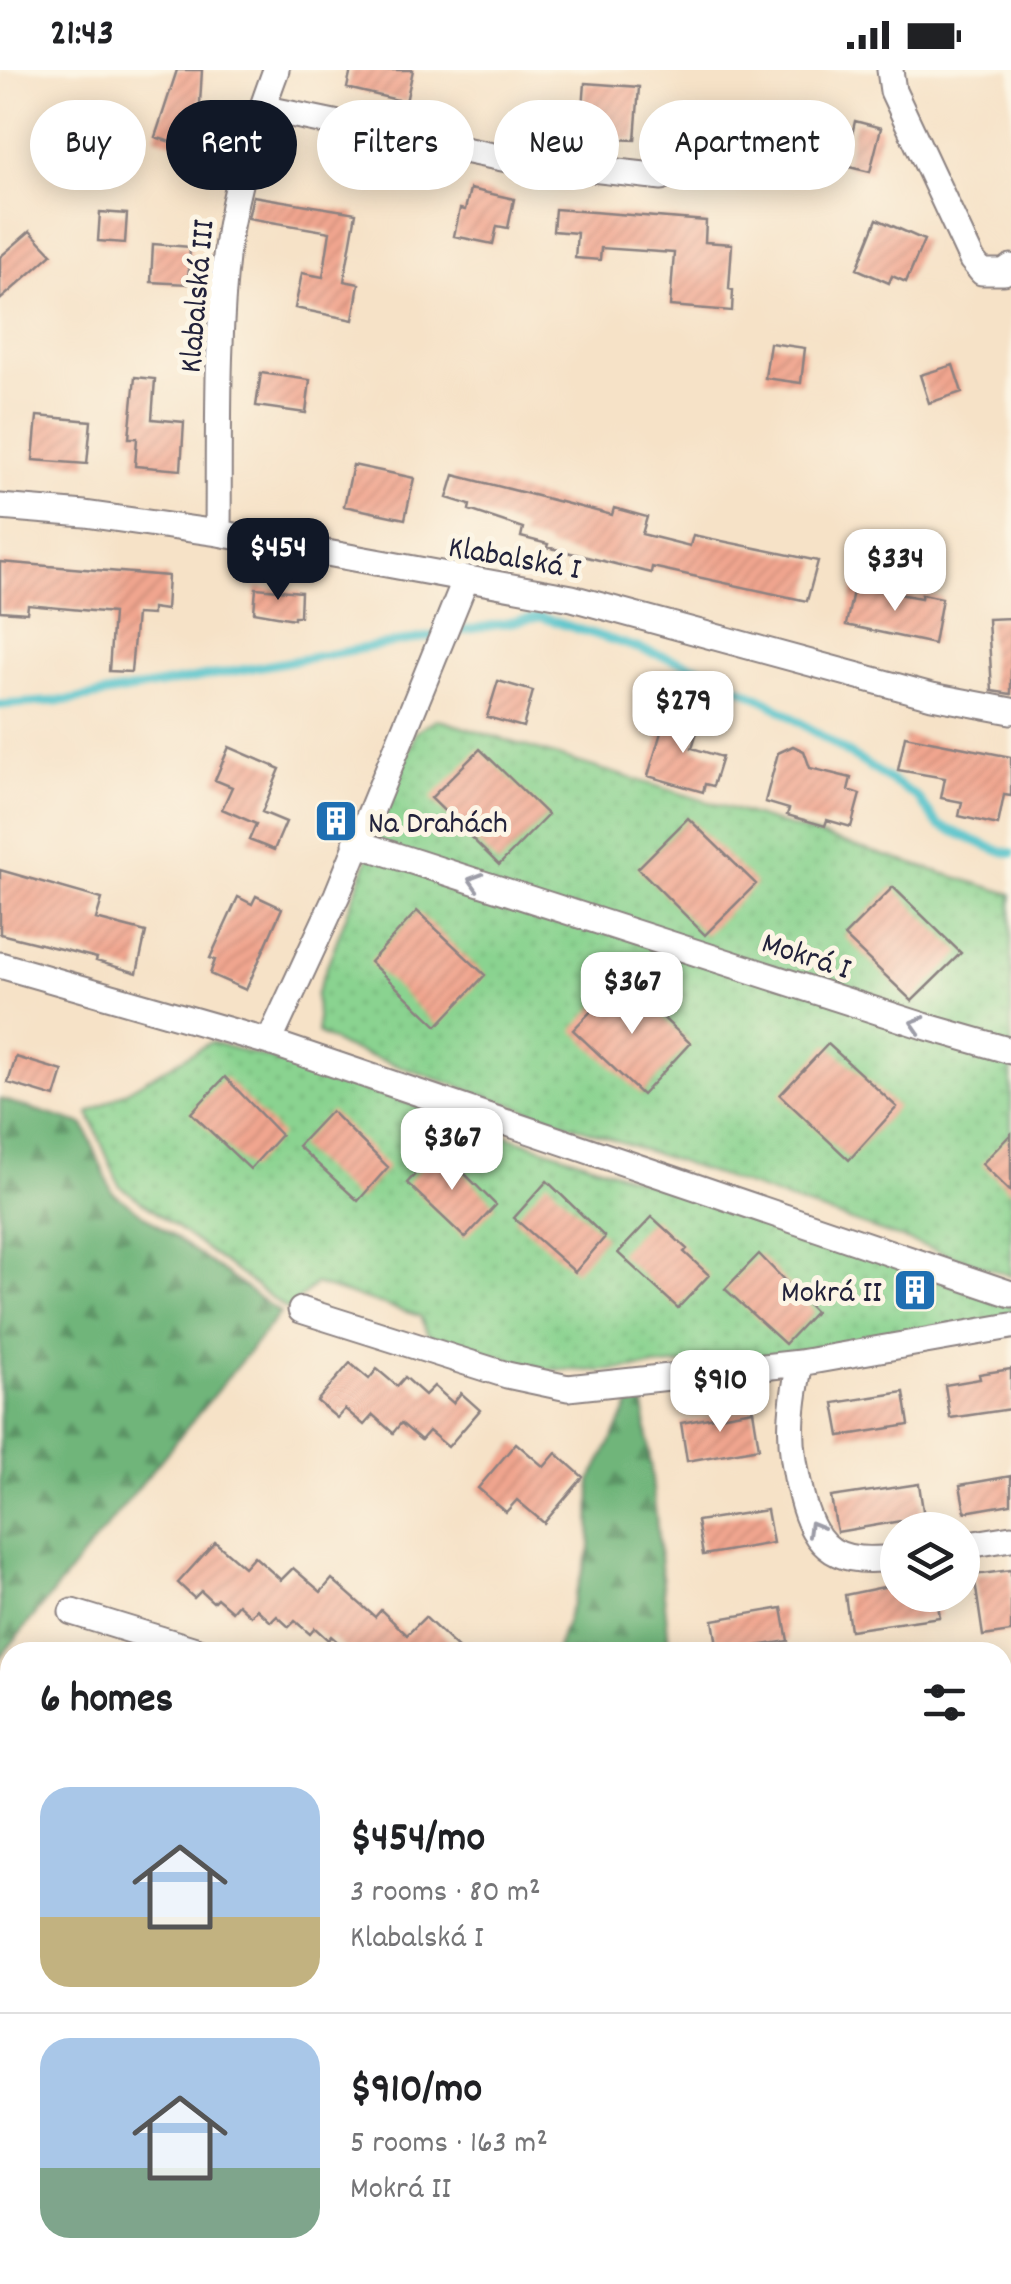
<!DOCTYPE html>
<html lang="en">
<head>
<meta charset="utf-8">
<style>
	:root { --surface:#fff; --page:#f2f2f2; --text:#202124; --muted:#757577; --line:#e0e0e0; --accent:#111827 }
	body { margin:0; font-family:Dekko,sans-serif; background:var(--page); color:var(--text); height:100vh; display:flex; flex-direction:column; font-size:38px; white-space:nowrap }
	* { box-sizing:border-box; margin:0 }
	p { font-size:32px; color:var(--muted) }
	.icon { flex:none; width:55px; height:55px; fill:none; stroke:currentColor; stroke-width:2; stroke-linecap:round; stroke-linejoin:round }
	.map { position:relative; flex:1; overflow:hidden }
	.panel { position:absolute; left:0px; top:1572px; width:1012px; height:642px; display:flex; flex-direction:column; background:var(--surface); border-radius:30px 30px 0 0; box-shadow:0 5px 25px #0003 }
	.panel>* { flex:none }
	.banner { position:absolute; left:30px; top:30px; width:952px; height:90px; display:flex; gap:20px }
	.tools { position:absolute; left:880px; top:1442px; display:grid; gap:20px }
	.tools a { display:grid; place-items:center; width:100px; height:100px; border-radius:50%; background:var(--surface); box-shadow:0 5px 25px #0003; font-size:50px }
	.price { position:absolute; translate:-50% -85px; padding:0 22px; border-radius:20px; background:#fff; color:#222; font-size:32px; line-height:65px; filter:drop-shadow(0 2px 5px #0008) }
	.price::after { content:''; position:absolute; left:50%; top:60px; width:30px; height:22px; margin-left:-15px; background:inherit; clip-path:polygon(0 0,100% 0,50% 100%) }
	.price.current { background:var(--accent); color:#fff }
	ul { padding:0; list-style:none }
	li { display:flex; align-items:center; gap:30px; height:250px; padding:0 40px }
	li+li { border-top:2px solid var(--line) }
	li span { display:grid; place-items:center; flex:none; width:280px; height:200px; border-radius:30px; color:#555 }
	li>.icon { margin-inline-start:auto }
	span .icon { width:120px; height:120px; fill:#fffc; stroke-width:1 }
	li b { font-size:42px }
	h2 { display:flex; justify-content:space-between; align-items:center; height:120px; padding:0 40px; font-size:42px }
	.chip { padding:0 35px; border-radius:45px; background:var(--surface); box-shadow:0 5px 25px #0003; font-size:35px; line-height:90px }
	.chip.current { background:var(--accent); color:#fff }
	.status { display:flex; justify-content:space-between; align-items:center; height:70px; padding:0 50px; background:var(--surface); direction:ltr }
	.status svg { height:28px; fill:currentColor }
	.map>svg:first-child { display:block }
	.grass { fill:url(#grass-dots); stroke:#567a66; stroke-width:2.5 }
	.forest { fill:url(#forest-firs); stroke:#486c5a; stroke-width:2.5 }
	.garden { fill:#8ad390; stroke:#567a66; stroke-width:2.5 }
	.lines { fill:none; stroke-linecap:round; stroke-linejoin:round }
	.stream { stroke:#56c3cb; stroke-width:9 }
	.building { fill:url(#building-hatch) }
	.street-casing { stroke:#8c8281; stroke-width:29 }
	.street { stroke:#fff; stroke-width:25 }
	.oneway { stroke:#9c9ca7 }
	.labels { text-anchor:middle; stroke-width:10; stroke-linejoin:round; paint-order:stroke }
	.street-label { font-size:32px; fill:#22223b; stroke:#fcf5e5 }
	.poi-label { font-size:32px; fill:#22223b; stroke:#fcf5e5; text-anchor:start }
</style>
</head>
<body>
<div class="status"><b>21:43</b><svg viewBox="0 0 49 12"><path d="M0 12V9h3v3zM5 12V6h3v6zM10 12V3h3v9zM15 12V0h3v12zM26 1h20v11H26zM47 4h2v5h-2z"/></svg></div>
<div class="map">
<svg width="1011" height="2214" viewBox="0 0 1011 2214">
	<defs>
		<pattern id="grass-dots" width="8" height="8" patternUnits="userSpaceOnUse" patternTransform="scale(2.5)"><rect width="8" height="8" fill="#8ad390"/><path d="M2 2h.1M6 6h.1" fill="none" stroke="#77b57d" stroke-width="1.8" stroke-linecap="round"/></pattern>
		<pattern id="forest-firs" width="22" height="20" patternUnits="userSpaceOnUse" patternTransform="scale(2.5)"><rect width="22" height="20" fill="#6fb57a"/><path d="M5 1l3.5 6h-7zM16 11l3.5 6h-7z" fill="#5b9365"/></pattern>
		<pattern id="building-hatch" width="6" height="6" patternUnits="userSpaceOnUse" patternTransform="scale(2.5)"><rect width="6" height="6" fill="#f1a68f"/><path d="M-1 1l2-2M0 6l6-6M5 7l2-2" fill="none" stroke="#ce8f7c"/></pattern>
	</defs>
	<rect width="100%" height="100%" fill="#fcf5e5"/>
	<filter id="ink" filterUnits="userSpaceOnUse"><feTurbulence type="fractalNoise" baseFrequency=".01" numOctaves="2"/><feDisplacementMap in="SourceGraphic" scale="20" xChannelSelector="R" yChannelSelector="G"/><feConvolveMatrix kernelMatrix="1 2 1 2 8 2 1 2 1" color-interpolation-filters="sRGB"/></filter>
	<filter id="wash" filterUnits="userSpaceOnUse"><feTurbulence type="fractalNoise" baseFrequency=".0048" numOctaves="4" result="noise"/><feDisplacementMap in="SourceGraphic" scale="40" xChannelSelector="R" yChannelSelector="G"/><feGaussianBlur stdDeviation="2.25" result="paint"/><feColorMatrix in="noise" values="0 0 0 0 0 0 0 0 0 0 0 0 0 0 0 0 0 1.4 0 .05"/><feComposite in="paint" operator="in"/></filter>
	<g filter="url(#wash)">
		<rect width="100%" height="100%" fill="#f6e2c7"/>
		<path class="grass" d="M 436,649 L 1011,824 L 1011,1206 L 344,977 L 318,963 L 316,925 L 416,662 Z
			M 211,972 L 300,997 L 1011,1234 L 1011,1247 L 927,1263 L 721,1291 L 601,1301 L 542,1299 L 428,1265 L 420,1246 L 315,1214 L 288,1240 L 119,1115 L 89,1043 Z"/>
		<path class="forest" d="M 0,1029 L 84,1055 L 112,1122 L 280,1243 L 0,1588 Z
			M 643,1324 L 670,1582 L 556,1582 L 590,1480 L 591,1411 L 631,1332 Z"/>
		<path class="garden" d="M 1011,1978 L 1011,2214 L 578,2214 L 581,2205 L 1002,2205 L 1002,1979 Z"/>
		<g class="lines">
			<path class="stream" d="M 0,635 L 72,630 L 540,547 L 697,597 L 768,632 L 917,727 L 938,755 L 999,781 L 1011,783"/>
		</g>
		<g id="blocks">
			<path class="building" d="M 177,0 L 202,0 L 199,50 L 221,57 L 211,85 L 155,67 Z
				M 351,0 L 413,0 L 406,32 L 347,18 Z
				M 585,13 L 639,17 L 635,70 L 568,67 L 571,38 L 583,39 Z
				M 855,51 L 881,58 L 870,102 L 845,96 Z
				M 470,119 L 514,129 L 508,158 L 497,156 L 493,174 L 454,166 L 460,139 L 465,140 Z
				M 253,126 L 356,143 L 344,211 L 359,214 L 353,250 L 295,238 L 302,203 L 323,207 L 330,162 L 248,148 Z
				M 555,139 L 706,151 L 705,172 L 732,174 L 729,219 L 733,220 L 732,241 L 670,236 L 674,183 L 601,178 L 600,190 L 575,188 L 577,163 L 553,161 Z
				M 100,142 L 127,144 L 125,173 L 98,171 Z
				M 877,149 L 924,170 L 906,212 L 892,206 L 889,213 L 857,199 Z
				M 30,161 L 52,184 L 0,230 L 0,187 Z
				M 153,174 L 190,177 L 188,214 L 151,212 Z
				M 770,273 L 805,278 L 801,313 L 765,308 Z
				M 953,295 L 962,322 L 929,333 L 920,305 Z
				M 261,303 L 310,310 L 306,343 L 256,336 Z
				M 135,307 L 155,309 L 152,349 L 184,352 L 181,400 L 135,396 L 137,368 L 129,368 Z
				M 37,346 L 91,351 L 87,394 L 33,390 Z
				M 353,395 L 414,408 L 405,449 L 344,436 Z
				M 454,405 L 612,445 L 614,438 L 647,447 L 642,464 L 690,476 L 693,465 L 818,491 L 807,531 L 652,497 L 651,503 L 547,477 L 548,474 L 521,467 L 523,458 L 469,440 L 470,435 L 447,428 Z
				M 0,492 L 168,506 L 166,540 L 152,538 L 152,545 L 136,544 L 131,602 L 109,601 L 113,543 L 28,535 L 27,543 L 0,541 Z
				M 854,516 L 921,528 L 922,524 L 942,528 L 934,574 L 846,555 Z
				M 256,518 L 301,522 L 300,546 L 294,546 L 294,549 L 254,542 Z
				M 1011,548 L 1011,624 L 992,621 L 988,549 Z
				M 498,611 L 533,621 L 523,657 L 487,647 Z
				M 667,642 L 700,652 L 692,678 L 722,687 L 713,716 L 705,714 L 703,722 L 648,706 Z
				M 905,666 L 1011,687 L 1011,726 L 1004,725 L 998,755 L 959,746 L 962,732 L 941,728 L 945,708 L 898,700 Z
				M 793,676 L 804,681 L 810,698 L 851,708 L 848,720 L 860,724 L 851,757 L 827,750 L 825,756 L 787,745 L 789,739 L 765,732 L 778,683 Z
				M 229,677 L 280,699 L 262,742 L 286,752 L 274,780 L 249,770 L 256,754 L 222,739 L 232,717 L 215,710 Z
				M 480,679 L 548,745 L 499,795 L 431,728 Z
				M 688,748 L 756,814 L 705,865 L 638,798 Z
				M 0,800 L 102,829 L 96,849 L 146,862 L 137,903 L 96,891 L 97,888 L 0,864 Z
				M 893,817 L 961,883 L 912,931 L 844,866 Z
				M 256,826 L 282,838 L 246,920 L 210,904 L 215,890 L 210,888 L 238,827 L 252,834 Z
				M 417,841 L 485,905 L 437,956 L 370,892 Z
				M 622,909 L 690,973 L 642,1025 L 573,960 Z
				M 828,974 L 897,1037 L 849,1090 L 780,1025 Z
				M 16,987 L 63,1001 L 55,1027 L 8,1013 Z
				M 225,1007 L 281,1065 L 250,1099 L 191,1043 Z
				M 331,1041 L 388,1097 L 358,1131 L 298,1076 Z
				M 1011,1064 L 1011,1122 L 982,1094 Z
				M 439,1078 L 496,1135 L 465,1168 L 407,1113 Z
				M 547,1111 L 605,1167 L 575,1202 L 514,1148 Z
				M 652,1147 L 687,1179 L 684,1182 L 709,1205 L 678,1238 L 618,1183 Z
				M 759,1184 L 815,1242 L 785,1274 L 725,1219 Z
				M 350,1293 L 369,1309 L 377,1299 L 397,1316 L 405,1307 L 425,1325 L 434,1316 L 453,1333 L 461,1323 L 480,1340 L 448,1377 L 429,1361 L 421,1370 L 401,1353 L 393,1363 L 373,1345 L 364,1355 L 345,1339 L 337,1348 L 317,1331 Z
				M 1011,1299 L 1011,1339 L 950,1348 L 945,1315 L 980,1309 L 979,1304 Z
				M 904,1322 L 909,1355 L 840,1366 L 834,1333 Z
				M 753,1340 L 759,1378 L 687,1391 L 681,1353 Z
				M 516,1373 L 544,1397 L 556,1383 L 583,1407 L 544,1453 L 517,1430 L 506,1442 L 478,1418 Z
				M 1011,1406 L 1011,1434 L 965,1442 L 960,1415 Z
				M 919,1414 L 924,1447 L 837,1462 L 831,1427 Z
				M 767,1440 L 773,1473 L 703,1485 L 697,1451 Z
				M 215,1472 L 244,1497 L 254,1486 L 281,1510 L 293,1498 L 321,1522 L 332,1509 L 375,1547 L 381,1540 L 407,1565 L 425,1547 L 462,1582 L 349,1582 L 331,1566 L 328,1570 L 315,1558 L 310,1564 L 295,1551 L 289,1557 L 277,1546 L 271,1552 L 257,1539 L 251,1546 L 238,1534 L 232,1541 L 217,1528 L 213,1532 L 201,1521 L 194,1528 L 178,1513 Z
				M 1011,1500 L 1011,1562 L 983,1566 L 974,1505 Z
				M 898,1514 L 898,1525 L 936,1525 L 940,1547 L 850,1560 L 845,1525 Z
				M 782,1538 L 788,1571 L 718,1582 L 713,1550 Z"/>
		</g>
	</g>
	<g filter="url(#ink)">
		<use href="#blocks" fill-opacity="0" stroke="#8c8281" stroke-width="2.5"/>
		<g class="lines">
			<g class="street-casing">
				<path id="street" d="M 890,0 L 893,21 L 972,190 L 982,202 L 1004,202 L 1011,197
					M 262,38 L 512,90 L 662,107
					M 0,437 L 85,444 L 218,463 L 572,528 L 932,626 L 1011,641
					M 218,463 C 219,368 216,272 227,178 C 234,117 255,57 276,0
					M 356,773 L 924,956 L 1011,981
					M 0,895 L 269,972 L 1011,1224
					M 269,972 L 337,825 L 465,511
					M 301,1240 L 507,1305 L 568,1318 L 800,1293 L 1011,1256
					M 800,1293 C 789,1346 788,1373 801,1425 C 815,1482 839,1496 898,1487
					M 962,1476 L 1011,1468
					M 72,1542 L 202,1582
					M 1002,1676 L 1011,1675
					M 1002,1948 L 1011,1947
					M 0,1995 L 10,1982
					M 0,2198 L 18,2214"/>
			</g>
			<use href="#street" class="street"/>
		</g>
		<defs><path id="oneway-chevron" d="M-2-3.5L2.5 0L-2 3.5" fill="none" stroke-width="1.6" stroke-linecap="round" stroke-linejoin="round" transform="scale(2.5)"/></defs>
		<g class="oneway">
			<use href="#oneway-chevron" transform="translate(475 811) rotate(-163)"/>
			<use href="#oneway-chevron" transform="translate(917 954) rotate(-163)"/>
			<use href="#oneway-chevron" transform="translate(814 1458) rotate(-120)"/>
		</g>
	</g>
	<defs>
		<g id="building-square" transform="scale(2.25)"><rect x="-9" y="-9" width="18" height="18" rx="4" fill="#1f6fb2" stroke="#fcf5e5"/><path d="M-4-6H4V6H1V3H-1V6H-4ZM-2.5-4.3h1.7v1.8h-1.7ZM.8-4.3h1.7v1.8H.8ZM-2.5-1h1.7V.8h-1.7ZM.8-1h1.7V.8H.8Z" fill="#fff"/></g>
	</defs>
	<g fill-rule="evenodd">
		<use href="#building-square" x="336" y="751"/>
		<use href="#building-square" x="915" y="1220"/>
	</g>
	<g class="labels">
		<g class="street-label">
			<text transform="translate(195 226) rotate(-85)" y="11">Klabalská III</text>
			<text transform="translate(515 486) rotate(10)" y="11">Klabalská I</text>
			<text transform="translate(807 884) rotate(18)" y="11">Mokrá I</text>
		</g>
		<g class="poi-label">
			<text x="368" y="762">Na Drahách</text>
			<text x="882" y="1231" text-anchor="end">Mokrá II</text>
		</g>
	</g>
</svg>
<div class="tools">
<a><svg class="icon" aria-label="layers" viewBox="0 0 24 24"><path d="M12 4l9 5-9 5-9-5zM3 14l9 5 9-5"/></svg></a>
</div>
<b class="price current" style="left:278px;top:533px">$454</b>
<b class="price" style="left:895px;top:544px">$334</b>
<b class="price" style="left:683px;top:686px">$279</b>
<b class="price" style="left:632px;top:967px">$367</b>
<b class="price" style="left:452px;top:1123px">$367</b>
<b class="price" style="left:720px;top:1365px">$910</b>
<div class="banner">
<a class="chip">Buy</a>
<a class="chip current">Rent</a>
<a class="chip">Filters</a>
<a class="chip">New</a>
<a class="chip">Apartment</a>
</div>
<section class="panel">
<h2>6 homes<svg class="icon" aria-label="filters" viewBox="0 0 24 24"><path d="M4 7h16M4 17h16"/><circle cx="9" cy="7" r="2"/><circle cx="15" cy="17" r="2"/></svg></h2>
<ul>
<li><span style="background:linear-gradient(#a9c7e8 65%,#c2b280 0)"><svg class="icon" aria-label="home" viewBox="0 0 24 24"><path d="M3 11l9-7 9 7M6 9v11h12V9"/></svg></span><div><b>$454/mo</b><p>3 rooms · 80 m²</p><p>Klabalská I</p></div></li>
<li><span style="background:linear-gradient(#a9c7e8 65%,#7fa58c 0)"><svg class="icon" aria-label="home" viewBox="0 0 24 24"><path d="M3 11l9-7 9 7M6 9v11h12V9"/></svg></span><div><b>$910/mo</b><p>5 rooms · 163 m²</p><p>Mokrá II</p></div></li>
</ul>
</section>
</div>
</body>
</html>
